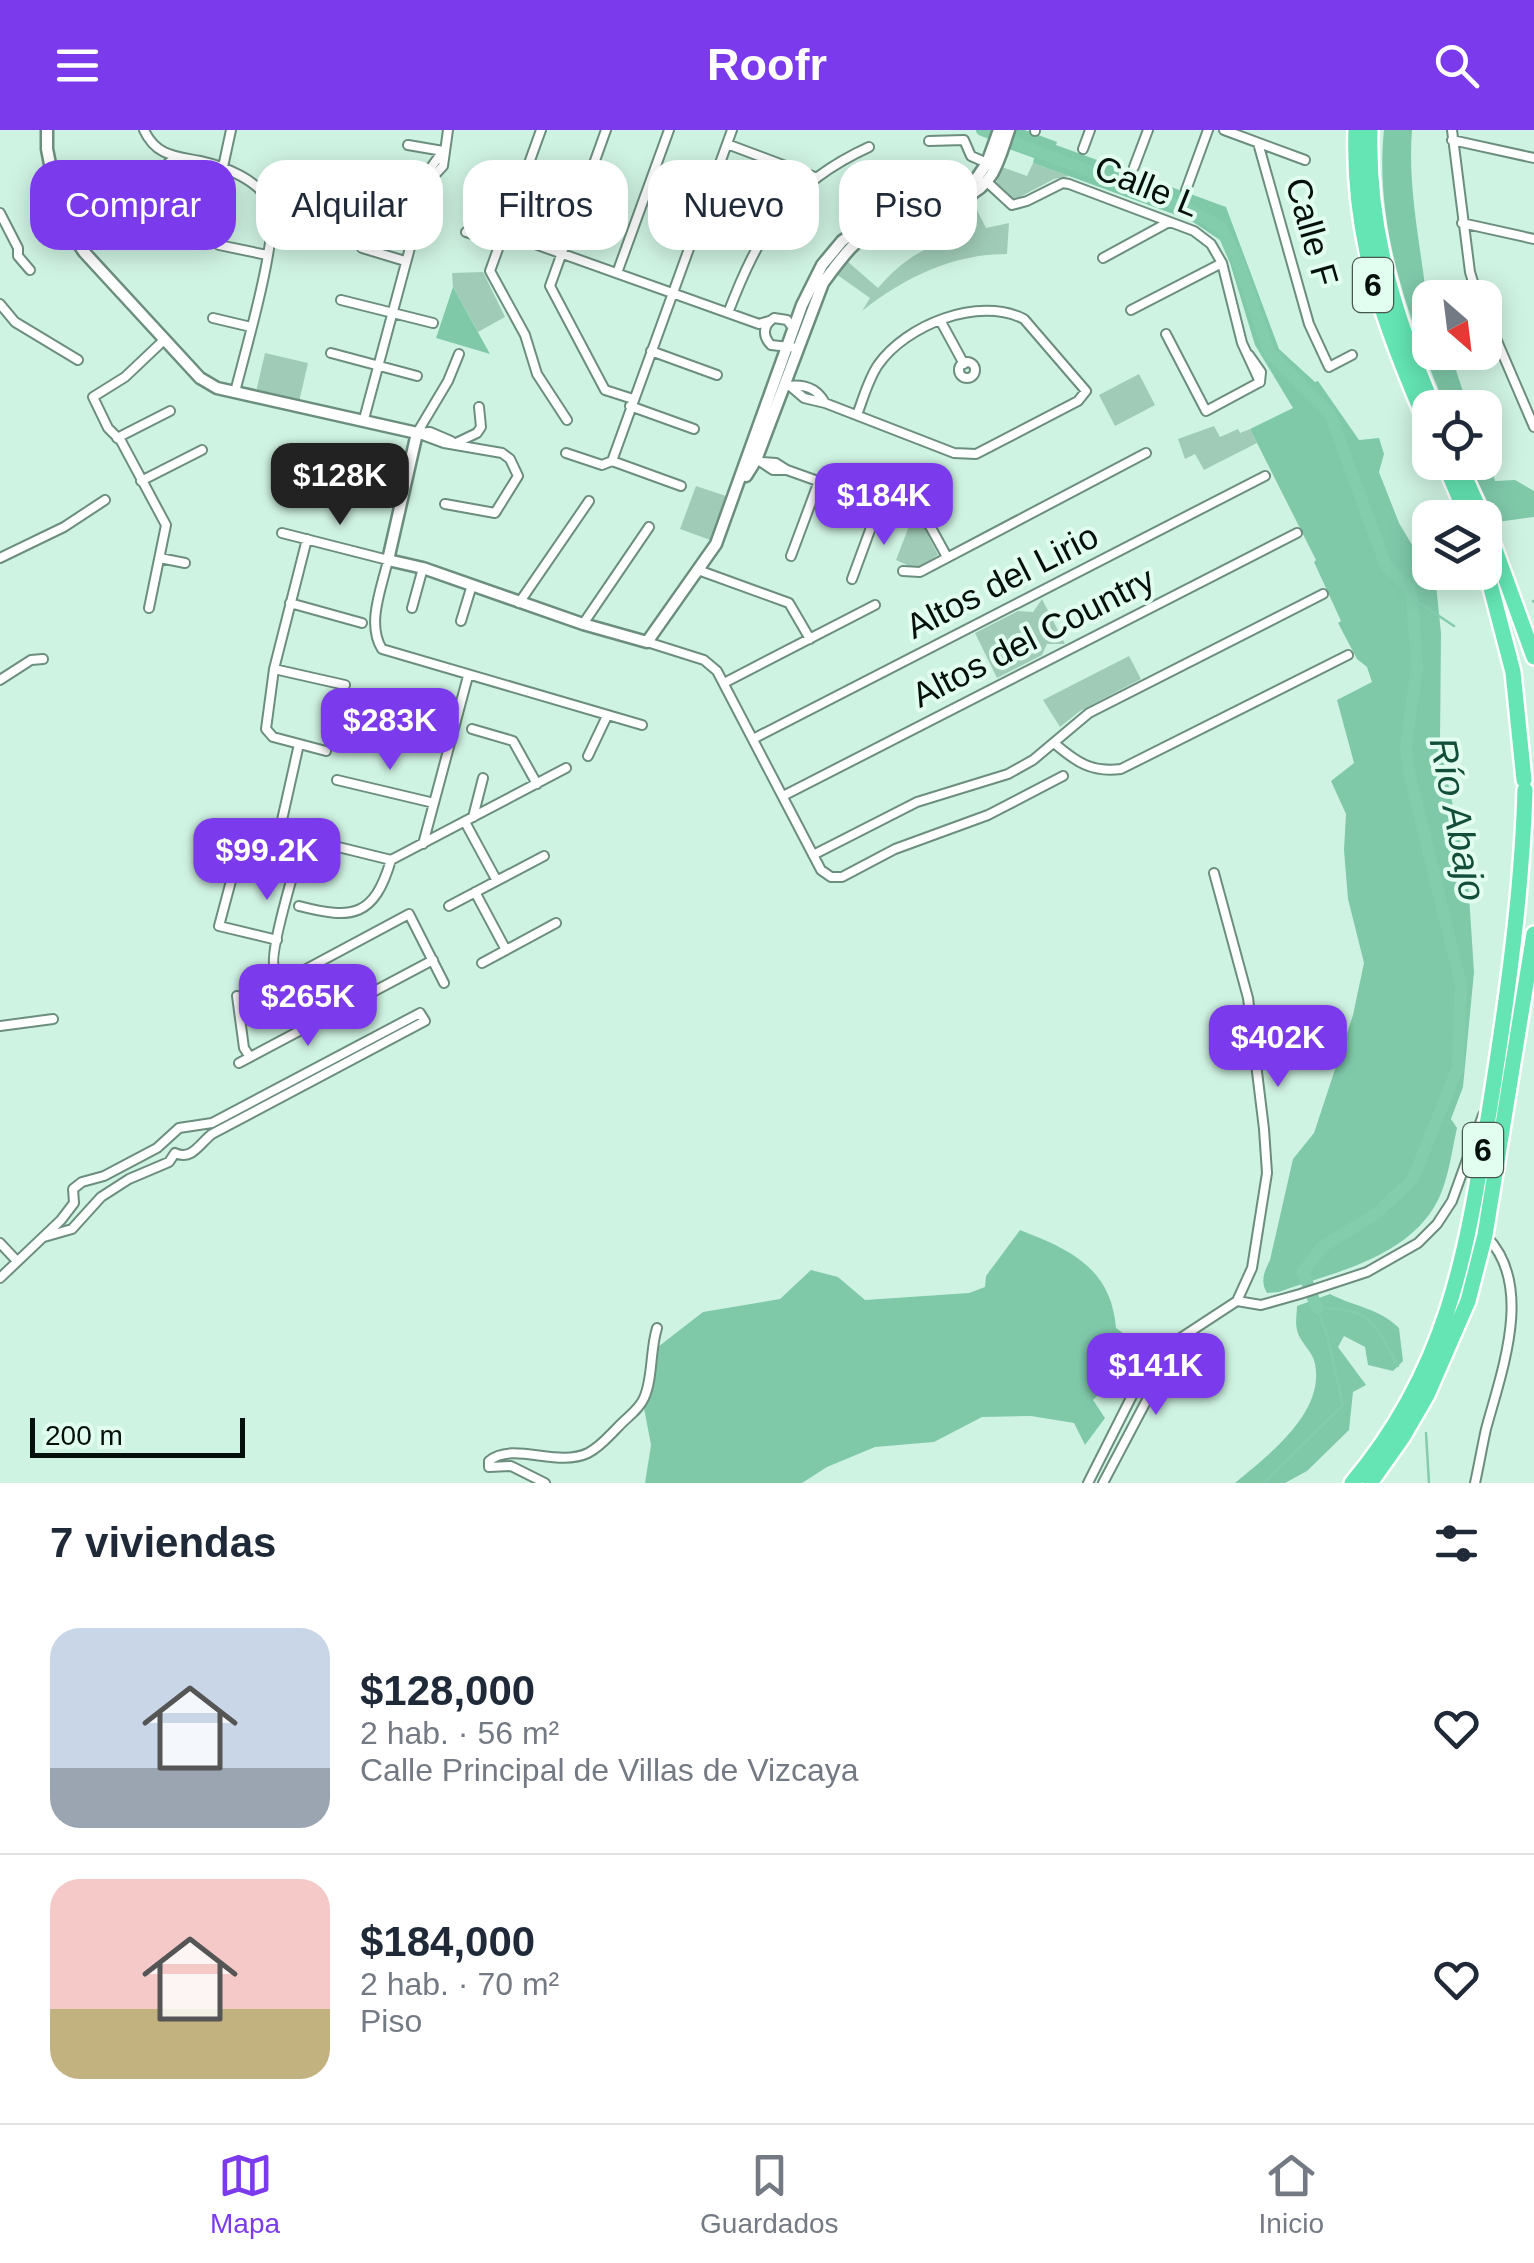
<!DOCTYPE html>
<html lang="es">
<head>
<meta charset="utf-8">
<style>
	:root { --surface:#fff; --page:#f2f2f3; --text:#1f2937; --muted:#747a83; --line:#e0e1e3; --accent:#7c3aed }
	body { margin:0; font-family:Arial,sans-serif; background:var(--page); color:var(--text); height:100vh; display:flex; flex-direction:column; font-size:38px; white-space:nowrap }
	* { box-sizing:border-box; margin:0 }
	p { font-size:32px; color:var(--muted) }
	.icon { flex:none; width:55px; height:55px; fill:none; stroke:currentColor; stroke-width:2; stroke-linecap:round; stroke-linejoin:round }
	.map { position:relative; height:1353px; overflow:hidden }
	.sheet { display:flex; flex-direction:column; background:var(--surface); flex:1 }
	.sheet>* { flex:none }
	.banner { position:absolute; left:30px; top:30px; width:1000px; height:90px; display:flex; gap:20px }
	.needle { width:65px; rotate:152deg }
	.fabs { position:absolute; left:1412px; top:150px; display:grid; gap:20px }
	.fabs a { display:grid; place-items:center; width:90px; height:90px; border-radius:20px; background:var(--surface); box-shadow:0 5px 25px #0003; font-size:50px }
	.scale { position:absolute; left:30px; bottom:25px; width:215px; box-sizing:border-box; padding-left:10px; border:5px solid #04100b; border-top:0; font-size:28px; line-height:35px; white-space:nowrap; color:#04100b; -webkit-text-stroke:8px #e1fef0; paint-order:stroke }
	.price { position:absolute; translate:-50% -85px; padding:0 22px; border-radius:20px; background:var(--accent); color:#fff; font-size:32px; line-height:65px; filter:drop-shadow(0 2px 5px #0008) }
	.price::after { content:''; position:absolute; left:50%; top:60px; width:30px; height:22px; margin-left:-15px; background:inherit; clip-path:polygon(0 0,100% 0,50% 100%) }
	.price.on { background:#222; color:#fff }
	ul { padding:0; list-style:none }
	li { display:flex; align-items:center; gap:30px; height:250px; padding:0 50px }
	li+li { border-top:2px solid var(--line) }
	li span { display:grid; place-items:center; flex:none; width:280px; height:200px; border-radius:30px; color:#555 }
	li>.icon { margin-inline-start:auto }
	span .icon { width:120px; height:120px; fill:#fffc; stroke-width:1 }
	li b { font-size:42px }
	h2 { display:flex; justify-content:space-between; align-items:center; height:120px; padding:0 50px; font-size:42px }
	.chip { padding:0 35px; border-radius:30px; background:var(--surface); box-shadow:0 5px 25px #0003; font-size:35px; line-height:90px }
	.chip.on { background:var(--accent); color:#fff }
	header { display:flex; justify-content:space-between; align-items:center; height:130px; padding:0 50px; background:var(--accent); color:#fff; font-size:45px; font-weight:700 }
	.tab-bar { display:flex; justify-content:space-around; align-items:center; height:140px; border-top:2px solid var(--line); background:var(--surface); font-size:28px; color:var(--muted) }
	.tab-bar a { display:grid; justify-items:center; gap:5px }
	.tab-bar .on { color:var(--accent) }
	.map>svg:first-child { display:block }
	.green { fill:#a0ccb7 }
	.forest { fill:#7fc9a9 }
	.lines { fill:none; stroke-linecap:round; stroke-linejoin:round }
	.stream { stroke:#83cdad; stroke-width:2.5 }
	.river { stroke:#83cdad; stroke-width:12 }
	.minor-casing { stroke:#6c8e7e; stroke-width:12 }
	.tertiary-casing { stroke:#6c8e7e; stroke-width:15 }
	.motorway-casing { stroke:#fff; stroke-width:20 }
	.minor { stroke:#fff; stroke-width:8 }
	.tertiary { stroke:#fff; stroke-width:10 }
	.motorway { stroke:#64e5b3; stroke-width:15 }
	.labels { text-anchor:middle; stroke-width:8; stroke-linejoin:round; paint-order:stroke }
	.shield { fill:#e1fef0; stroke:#465750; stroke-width:2.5 }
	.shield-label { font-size:32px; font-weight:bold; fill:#04100b }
	.street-label { font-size:35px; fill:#04100b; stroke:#e1fef0 }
	.water-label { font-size:38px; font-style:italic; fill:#124e39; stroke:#e1fef0 }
</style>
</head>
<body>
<header><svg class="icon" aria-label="menu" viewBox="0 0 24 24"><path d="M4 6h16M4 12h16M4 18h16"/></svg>Roofr<svg class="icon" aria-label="search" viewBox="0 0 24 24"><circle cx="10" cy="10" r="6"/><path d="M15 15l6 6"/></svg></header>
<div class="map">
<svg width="1534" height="1353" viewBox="0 0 1534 1353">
	<rect width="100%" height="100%" fill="#cff3e2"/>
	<path class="green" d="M 1033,33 L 1069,46 L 1054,49 L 1014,70 L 996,53 L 1002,37 L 1027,46 Z
		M 974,74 L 986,98 L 1009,93 L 1007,124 C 953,124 905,147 862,181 L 870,168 L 836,144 L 847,131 L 878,158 C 906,126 925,117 966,104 L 959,78 Z
		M 483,142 L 505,187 L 478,202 L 453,157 L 452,143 Z
		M 265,223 L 308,233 L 299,272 L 256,262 Z
		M 1139,244 L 1155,275 L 1115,296 L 1099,265 Z
		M 1214,296 L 1220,307 L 1238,299 L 1240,303 L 1250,299 L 1257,313 L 1204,340 L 1195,324 L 1185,329 L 1178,309 Z
		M 696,356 L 726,366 L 710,410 L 680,399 Z
		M 911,391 L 925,399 L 938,425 L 916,439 L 896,430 Z
		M 1042,469 L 1065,514 L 1047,514 L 1042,525 L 997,548 L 975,503 L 1018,481 L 1033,482 Z
		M 1129,526 L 1141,549 L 1080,581 L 1060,597 L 1043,570 Z"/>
	<path class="forest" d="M 1015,0 L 1025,0 L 1057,12 L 1056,15 L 1226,77 L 1279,219 L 1315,252 L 1318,251 L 1359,310 L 1379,308 L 1384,324 L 1379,342 L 1399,393 L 1436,455 L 1441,503 L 1440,613 L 1468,750 L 1474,842 L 1463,957 L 1451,989 L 1457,998 C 1451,1024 1448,1056 1433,1079 C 1400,1130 1331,1143 1279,1162 L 1267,1163 C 1260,1152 1264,1142 1270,1130 L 1293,1029 L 1314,1003 L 1353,885 L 1364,833 L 1348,769 L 1344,720 L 1346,684 L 1331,651 L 1354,633 L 1337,570 L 1372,552 L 1367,537 L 1357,529 L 1338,493 L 1341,491 L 1314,432 L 1316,430 L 1250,299 L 1293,278 L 1255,215 L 1230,133 L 1220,110 L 1190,90 L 1033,33 L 1034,28 L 1009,19 Z
		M 1384,0 L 1412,0 C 1406,75 1430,148 1430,222 L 1446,223 L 1455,237 L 1468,277 L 1446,277 C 1409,191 1374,96 1384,0 Z
		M 453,157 L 490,224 L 436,208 Z
		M 1485,316 L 1495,351 L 1515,350 L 1534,361 L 1534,387 L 1497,392 L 1469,333 L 1485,332 Z
		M 1020,1100 C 1071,1120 1111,1138 1116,1198 L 1139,1215 L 1137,1234 L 1117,1239 L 1112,1252 L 1093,1270 L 1105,1288 L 1085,1315 L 1074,1293 L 1031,1286 L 982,1287 L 934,1312 L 875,1317 L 827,1337 L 802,1353 L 645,1353 L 651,1315 L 644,1278 L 652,1259 L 654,1220 L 703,1182 L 780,1169 L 811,1140 L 838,1147 L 865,1170 L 969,1163 L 985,1157 L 986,1146 Z
		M 1330,1164 C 1357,1178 1377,1177 1399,1198 L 1403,1231 L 1393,1241 L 1368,1235 L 1365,1217 L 1344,1206 L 1338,1217 L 1366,1255 L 1353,1262 L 1349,1300 L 1307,1341 L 1285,1353 L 1235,1353 C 1268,1325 1325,1283 1315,1234 C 1313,1221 1299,1212 1297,1200 C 1295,1192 1297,1183 1297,1176 Z"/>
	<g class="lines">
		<path class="stream" d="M 1412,468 L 1454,496
			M 1533,471 L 1534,472
			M 1426,1303 L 1429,1353
			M 1264,1353 L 1343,1275 L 1327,1205 L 1317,1178 C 1372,1179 1373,1190 1398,1236"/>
		<path class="river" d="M 982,0 L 1192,81 L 1221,98 L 1238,131 L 1269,222 L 1330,284 L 1386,436 L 1409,458 L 1412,468 L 1417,537 L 1406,617 L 1409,642 L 1461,854 L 1458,937 L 1413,1049 L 1377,1083 L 1322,1117 L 1303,1142 L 1317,1178"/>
		<g class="minor-casing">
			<path id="minor" d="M 144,0 C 156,26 175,26 200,31 C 223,36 260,50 270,74 C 281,101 243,229 235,262
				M 541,0 L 490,141 L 525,205 L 537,244 L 567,290
				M 606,0 L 550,156 L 605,260 L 633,269
				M 1224,0 L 1305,30
				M 1452,0 L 1470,142 L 1478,168
				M 1035,1 L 1035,0
				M 1452,10 L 1534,28
				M 929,11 L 964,10 L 971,26 L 987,33
				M 1258,13 L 1309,194 L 1329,237 L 1352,225
				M 727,14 L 815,47
				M 408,15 L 443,21
				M 1083,19 L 1090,0
				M 175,28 L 142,54 L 142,67 L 155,83 L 207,94
				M 223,37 L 231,0
				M 1134,37 L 1148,0
				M 486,48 L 519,60
				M 431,49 L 443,36 L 448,0
				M 986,51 L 1012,75 L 1027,71 L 1063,53 L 1069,54 L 1194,101 L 1211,114 L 1222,133 L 1242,213 L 1260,252
				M 1186,60 L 1208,0
				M 0,83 L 18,118 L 18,126 L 30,140
				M 1462,93 L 1534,109
				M 466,102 L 500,113
				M 504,103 L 759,194 L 769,191
				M 219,115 L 267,125
				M 362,118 L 405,131
				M 1103,128 L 1169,92
				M 617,143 L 669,0
				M 341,170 L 433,193
				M 0,174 L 15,192 L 78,230
				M 1131,180 L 1222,133
				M 728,183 C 759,102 788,54 869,17
				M 1485,183 L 1534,297
				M 213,188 L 251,197
				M 940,190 L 964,234
				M 794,199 L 787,190 L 774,188 C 763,195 762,206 771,215 L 798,218
				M 1166,204 L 1206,281 L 1260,252
				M 651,221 L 717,245
				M 331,223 L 417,246
				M 1249,225 L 1261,242 L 1260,252
				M959 240a8 8 0 1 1 16 0a8 8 0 1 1-16 0Z
				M 788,256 C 805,254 817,258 825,273
				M 790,256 L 804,268 L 825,273 L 954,323 L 976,324 L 1078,271 L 1086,261 L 1024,189 C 978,166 906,195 878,235 C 868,250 863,269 857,285
				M 630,276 L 694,299
				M 364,289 L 432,36 L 443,21
				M 417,303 L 444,313 L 502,323 L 510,329 L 518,346 L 495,383 L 445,374
				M 417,303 L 448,251 L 459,224
				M 417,303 L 430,302 L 451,311
				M 117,308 L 170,281
				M 456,313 L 477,303 L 481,297 L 479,277
				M 566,323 L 602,335 L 612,331 L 681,356
				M 612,331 L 732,0
				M 761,332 L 773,340 L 787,340
				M 762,332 L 776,333 L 787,340 L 921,388 L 930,396 L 947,427
				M 141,351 L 202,320
				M 282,403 L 388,430 C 382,457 366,494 382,519 L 642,595
				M 307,409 L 274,539 L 266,599 L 273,607 L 326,621
				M 791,426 L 819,351
				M 0,428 L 64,397 L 105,370
				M 160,428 L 185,433
				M 698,440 L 789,473 L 810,509
				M 903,441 L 920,442 L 1146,323
				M 852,449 L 880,373
				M 290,473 L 362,493
				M 519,473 L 589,371
				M 149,478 L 166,395 L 121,311 L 108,298 L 93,267 L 125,247 L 163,211
				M 412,478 L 423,438
				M 461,491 L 472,455
				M 583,494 L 649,397
				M 647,512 L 704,530 L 717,541 L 821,740 L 831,747 L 842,747 L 895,719 L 988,685 L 1063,646
				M 274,539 L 345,555
				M 0,550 L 31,530 L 43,529
				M 724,553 L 875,475
				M 353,585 L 451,611
				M 472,599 L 513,611 L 537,654
				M 753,609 L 1265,346
				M 1054,613 C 1076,632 1092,643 1121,639 L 1348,525
				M 299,614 L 280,699 L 296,707 L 301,716 C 296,734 267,828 275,839 C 280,846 289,845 297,844 L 409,784 L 444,853
				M 588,626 L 607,586
				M 337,650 L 434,673
				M 783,666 L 1297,403
				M 473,687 L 483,648
				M 465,692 L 497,751
				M 318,712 L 391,730 L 566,638
				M 423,714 L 468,546
				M 240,717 L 219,796 L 277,810
				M 813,725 L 917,672 L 1008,644 L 1033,630 L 1089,583 L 1323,464
				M 475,762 L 506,820
				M 299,776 C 353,790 374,787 391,730
				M 449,776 L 544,726
				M 482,833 L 556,793
				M 237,866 L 244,918 L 250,927
				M 0,896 L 53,889
				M 239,933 L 433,830
				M 44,1107 L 72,1099 L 101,1067 L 129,1049 L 169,1032 L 175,1023 C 192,1031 200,1013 212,1004 L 425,891 L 420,883
				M 0,1113 L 17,1131
				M 0,1148 L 61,1090 L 74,1073 L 73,1059 L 82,1052 L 104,1046 L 157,1018 L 179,998 L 212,993 L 420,883
				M 1237,1171 L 1261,1175 L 1300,1164 L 1367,1142 L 1418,1113 L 1437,1094 L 1452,1071 L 1483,985
				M 545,1353 L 511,1336 L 489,1337 L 489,1331 C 513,1311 557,1338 588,1323 C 600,1317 609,1306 618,1297 C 627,1287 639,1280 644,1268 C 653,1249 650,1220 657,1198
				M 1088,1353 L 1147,1236 L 1162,1216 L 1179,1209 L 1237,1171 L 1252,1138 L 1267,1043 L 1264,999 L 1248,868 L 1214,743
				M 1103,1353 L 1179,1209
				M 1475,1353 C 1479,1335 1482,1317 1486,1299 C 1502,1240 1534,1156 1487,1107"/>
		</g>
		<g class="tertiary-casing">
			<path id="tertiary" d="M 47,0 L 47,19 L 57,69 L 67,97 L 84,122 L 200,248 L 217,258 L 417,303 L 388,430 L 423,438 L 583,494 L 647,512 L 716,414 L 802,175 L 822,135 L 842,111 L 876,87 L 906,74 L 963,58 L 974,52 L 987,33 L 999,0
				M 746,346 L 756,330 L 823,153 C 840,130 856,107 882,94 C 917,76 971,80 992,44 C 1000,30 1004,14 1009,0"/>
		</g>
		<g class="motorway-casing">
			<path id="motorway" d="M 1356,0 C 1352,111 1386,201 1430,301
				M 1370,0 C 1367,98 1395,189 1434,278
				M 1444,332 L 1468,388
				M 1458,332 L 1483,388
				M 1485,392 L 1534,527
				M 1485,435 L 1513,542 L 1524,650
				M 1352,1353 C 1453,1233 1468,1112 1492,964 C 1508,862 1522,762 1525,660
				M 1370,1353 L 1402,1308 L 1427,1265 L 1468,1171 L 1485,1105 L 1534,804"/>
		</g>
		<use href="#minor" class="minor"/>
		<use href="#tertiary" class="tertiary"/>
		<use href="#motorway" class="motorway"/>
	</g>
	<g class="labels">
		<g class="shield">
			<rect x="1353" y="128" width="40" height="54" rx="8"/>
			<rect x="1463" y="993" width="40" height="54" rx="8"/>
		</g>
		<g class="shield-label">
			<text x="1373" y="166">6</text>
			<text x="1483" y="1031">6</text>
		</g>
		<g class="street-label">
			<text transform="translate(1147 56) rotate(22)" y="12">Calle L</text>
			<text transform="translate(1312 102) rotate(74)" y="12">Calle F</text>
			<text transform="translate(1002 451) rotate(-27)" y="12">Altos del Lirio</text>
			<text transform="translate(1033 507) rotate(-27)" y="12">Altos del Country</text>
		</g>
		<g class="water-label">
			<text transform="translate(1458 689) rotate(79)" y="13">Río Abajo</text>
		</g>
	</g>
</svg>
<div class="fabs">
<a><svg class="needle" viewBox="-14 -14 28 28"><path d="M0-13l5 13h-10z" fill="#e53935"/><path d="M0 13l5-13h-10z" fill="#747a83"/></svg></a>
<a><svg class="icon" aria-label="locate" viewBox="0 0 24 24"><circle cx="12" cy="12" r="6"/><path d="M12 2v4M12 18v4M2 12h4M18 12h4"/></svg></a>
<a><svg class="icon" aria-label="layers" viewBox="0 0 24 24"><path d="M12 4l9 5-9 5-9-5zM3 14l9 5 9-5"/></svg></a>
</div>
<div class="scale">200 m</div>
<b class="price on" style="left:340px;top:398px">$128K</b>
<b class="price" style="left:884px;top:418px">$184K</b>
<b class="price" style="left:390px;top:643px">$283K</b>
<b class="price" style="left:267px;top:773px">$99.2K</b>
<b class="price" style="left:308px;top:919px">$265K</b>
<b class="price" style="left:1278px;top:960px">$402K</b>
<b class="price" style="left:1156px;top:1288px">$141K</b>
<div class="banner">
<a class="chip on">Comprar</a>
<a class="chip">Alquilar</a>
<a class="chip">Filtros</a>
<a class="chip">Nuevo</a>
<a class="chip">Piso</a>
</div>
</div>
<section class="sheet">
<h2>7 viviendas<svg class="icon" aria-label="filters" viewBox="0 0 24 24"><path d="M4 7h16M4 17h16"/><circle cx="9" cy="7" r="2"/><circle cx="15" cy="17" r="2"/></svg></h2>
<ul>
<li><span style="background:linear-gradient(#c9d6e8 70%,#9aa5b1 0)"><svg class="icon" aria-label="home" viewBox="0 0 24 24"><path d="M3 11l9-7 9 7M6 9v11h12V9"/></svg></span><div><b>$128,000</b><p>2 hab. · 56 m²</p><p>Calle Principal de Villas de Vizcaya</p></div><svg class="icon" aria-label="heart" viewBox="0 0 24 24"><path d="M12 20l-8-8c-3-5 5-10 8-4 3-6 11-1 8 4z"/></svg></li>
<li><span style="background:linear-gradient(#f6c9c9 65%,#c2b280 0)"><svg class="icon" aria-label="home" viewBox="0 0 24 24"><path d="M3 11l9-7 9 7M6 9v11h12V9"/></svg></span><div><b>$184,000</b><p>2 hab. · 70 m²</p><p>Piso</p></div><svg class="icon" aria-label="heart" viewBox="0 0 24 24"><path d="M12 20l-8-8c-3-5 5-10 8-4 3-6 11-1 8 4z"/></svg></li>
</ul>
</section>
<nav class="tab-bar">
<a class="on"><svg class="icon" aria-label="map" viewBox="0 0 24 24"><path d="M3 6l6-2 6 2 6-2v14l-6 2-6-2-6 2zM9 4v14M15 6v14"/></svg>Mapa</a>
<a><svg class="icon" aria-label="saved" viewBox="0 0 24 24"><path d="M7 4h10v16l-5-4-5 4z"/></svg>Guardados</a>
<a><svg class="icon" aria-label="home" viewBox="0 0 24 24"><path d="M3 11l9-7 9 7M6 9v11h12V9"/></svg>Inicio</a>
</nav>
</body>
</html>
